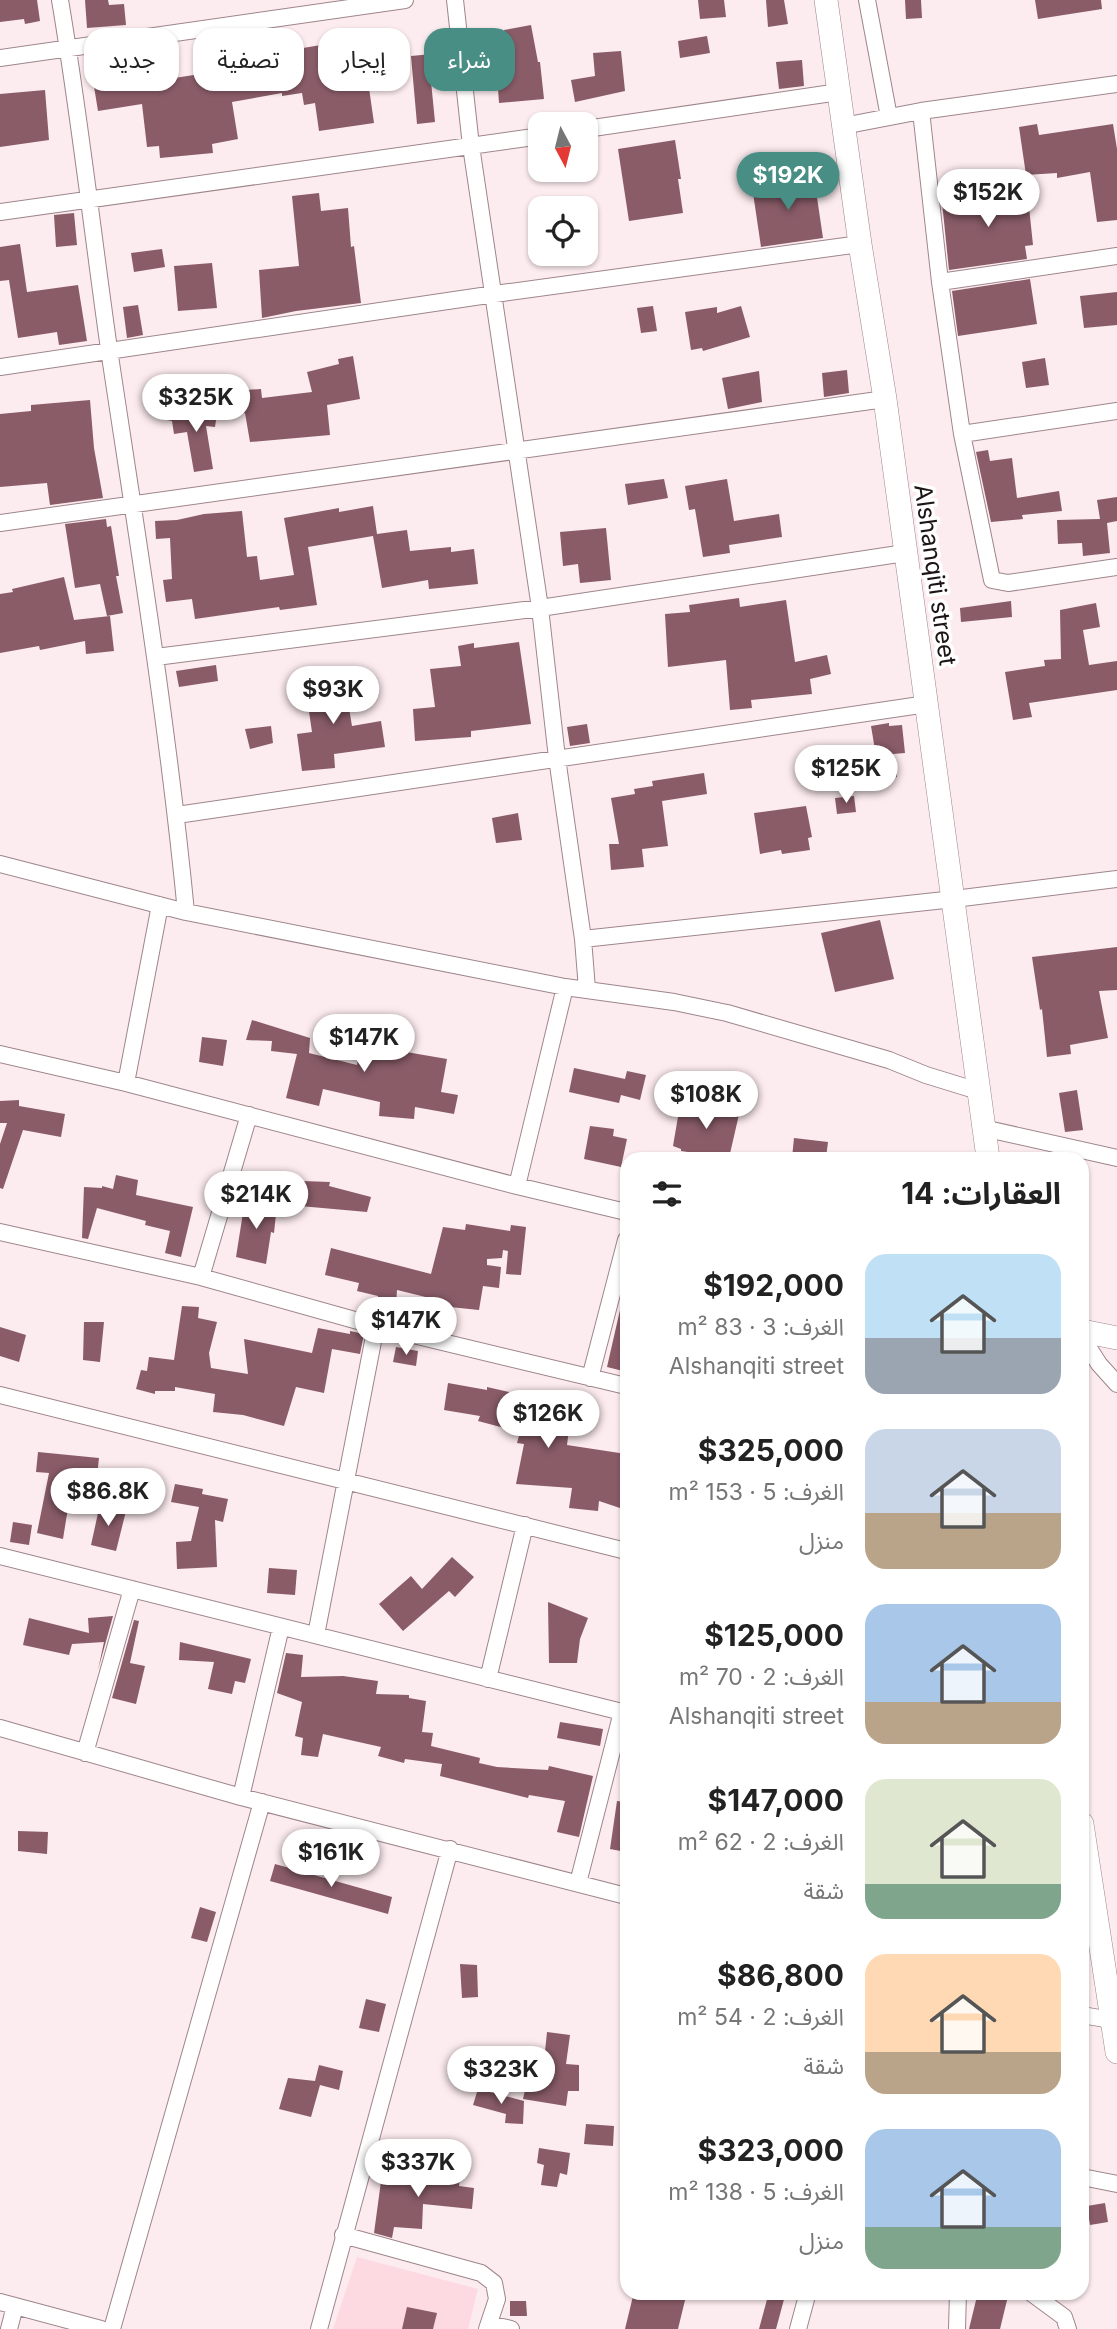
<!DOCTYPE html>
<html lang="ar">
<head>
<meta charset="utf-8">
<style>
	:root { --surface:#fff; --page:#f2f2f2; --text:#222; --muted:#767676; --accent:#498e84 }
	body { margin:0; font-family:Inter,"Noto Sans Arabic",sans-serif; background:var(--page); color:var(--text); direction:rtl; height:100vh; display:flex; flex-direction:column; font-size:26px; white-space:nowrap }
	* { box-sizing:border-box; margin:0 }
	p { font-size:23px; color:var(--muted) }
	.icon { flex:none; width:38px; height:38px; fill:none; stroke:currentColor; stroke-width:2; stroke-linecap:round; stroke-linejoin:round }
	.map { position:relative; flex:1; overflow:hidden; direction:ltr }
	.sheet { position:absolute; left:620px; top:1152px; width:469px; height:1148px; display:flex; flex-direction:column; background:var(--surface); border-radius:21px; box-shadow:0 2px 5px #0004; direction:rtl }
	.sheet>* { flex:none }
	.guide { position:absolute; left:21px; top:28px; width:494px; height:63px; direction:rtl; display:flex; gap:14px }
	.needle { width:46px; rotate:173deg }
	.tools { position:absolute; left:528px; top:112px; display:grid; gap:14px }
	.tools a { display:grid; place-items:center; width:70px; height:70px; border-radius:14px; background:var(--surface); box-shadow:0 2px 5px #0004; font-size:35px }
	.price { position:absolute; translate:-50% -60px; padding:0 16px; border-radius:24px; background:#fff; color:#222; font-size:23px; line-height:46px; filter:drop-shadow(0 2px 4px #0008) }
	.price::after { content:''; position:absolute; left:50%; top:42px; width:21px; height:16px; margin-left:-10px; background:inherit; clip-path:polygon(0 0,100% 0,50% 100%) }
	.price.active { background:var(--accent); color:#fff }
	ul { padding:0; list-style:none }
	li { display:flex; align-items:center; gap:21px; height:175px; padding:0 28px }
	li span { display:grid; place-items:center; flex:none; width:196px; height:140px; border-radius:21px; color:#555 }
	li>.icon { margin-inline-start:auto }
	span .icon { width:84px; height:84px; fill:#fffc; stroke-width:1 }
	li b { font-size:30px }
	h2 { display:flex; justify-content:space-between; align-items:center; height:84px; padding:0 28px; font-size:30px }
	.tag { padding:0 24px; border-radius:21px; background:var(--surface); box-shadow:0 2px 5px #0004; font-size:24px; line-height:63px }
	.tag.active { background:var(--accent); color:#fff }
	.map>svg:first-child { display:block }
	.built { fill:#fddae2 }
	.building { fill:#895c68 }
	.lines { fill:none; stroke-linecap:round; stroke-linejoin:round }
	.street-casing { stroke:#9e868b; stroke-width:18 }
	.secondary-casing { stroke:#9e868b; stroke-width:24 }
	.street { stroke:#fff; stroke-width:16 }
	.secondary { stroke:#fff; stroke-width:23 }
	.labels { text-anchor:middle; stroke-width:7; stroke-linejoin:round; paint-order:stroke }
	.street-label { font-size:24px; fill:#1d1416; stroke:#fff }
</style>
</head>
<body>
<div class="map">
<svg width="1117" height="2329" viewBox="0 0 1117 2329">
	<rect width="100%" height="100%" fill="#fcebef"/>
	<path class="built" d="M 357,2257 L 478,2289 L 468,2329 L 333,2329 Z"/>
	<path class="building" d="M 0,0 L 37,0 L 40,21 L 25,24 L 24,19 L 0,22 Z
		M 85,0 L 108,0 L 109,5 L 124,4 L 126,25 L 87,28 Z
		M 698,0 L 724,0 L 726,17 L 700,19 Z
		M 766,0 L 784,0 L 788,24 L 768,27 Z
		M 905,0 L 921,0 L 922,18 L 906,19 Z
		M 1035,0 L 1101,0 L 1102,9 L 1038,19 Z
		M 531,25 L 538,62 L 540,62 L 544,99 L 499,103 L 497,75 L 512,74 L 504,30 Z
		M 707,36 L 710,53 L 680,58 L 678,41 Z
		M 321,45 L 321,48 L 342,45 L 343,54 L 370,50 L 374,80 L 368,81 L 374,123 L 319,131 L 315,103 L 304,105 L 302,93 L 282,96 L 282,93 L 232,102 L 238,139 L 212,144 L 213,153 L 160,158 L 159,146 L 147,147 L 142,104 L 98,111 L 90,62 L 130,56 L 134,80 L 161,75 L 162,80 L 200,74 L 198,60 L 215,57 L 220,87 L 265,80 L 261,55 Z
		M 621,51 L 625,91 L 575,102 L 571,80 L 595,76 L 593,53 Z
		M 432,54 L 434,71 L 430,71 L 435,122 L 417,124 L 411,56 Z
		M 802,60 L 804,86 L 779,89 L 776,62 Z
		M 45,90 L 49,140 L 0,147 L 0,94 Z
		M 1037,124 L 1039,135 L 1113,124 L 1117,149 L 1117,220 L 1097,222 L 1090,172 L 1057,178 L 1057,173 L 1026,175 L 1019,127 Z
		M 675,140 L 681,179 L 678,179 L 683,213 L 629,221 L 618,149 Z
		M 814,177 L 823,238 L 761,247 L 752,186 Z
		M 1027,188 L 1033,245 L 1025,246 L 1027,259 L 949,270 L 942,202 Z
		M 319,193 L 321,211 L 348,208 L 351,247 L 354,246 L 361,303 L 296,311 L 262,318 L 259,270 L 299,266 L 292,196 Z
		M 74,213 L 77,245 L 56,247 L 54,215 Z
		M 20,244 L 27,292 L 78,285 L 87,341 L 59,345 L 57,332 L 18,338 L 9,280 L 0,281 L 0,247 Z
		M 162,249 L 165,267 L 134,272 L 131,253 Z
		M 212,263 L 217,308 L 178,311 L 174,266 Z
		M 1030,279 L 1037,324 L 958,336 L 952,291 Z
		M 1117,292 L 1117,325 L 1084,328 L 1080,296 Z
		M 138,305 L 143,335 L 127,338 L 123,307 Z
		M 653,306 L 657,331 L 641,333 L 637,308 Z
		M 741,306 L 750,337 L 703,351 L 702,348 L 691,350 L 685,312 L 717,307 L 717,313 Z
		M 353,356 L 360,399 L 327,405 L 330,435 L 250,442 L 245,413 L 220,417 L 218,400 L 231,398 L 230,391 L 261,389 L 262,398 L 312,392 L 307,372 L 339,364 L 338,359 Z
		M 1045,358 L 1049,385 L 1026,388 L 1022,362 Z
		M 847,370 L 849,393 L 824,397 L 822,373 Z
		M 759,371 L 762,402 L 728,409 L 722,378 Z
		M 170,387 L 174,408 L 153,411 L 150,390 Z
		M 90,400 L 94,448 L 103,498 L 50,505 L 47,483 L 0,487 L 0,414 L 31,411 L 31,405 Z
		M 218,407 L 215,427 L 206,426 L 213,469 L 194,472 L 187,432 L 174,434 L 172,421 L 162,419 L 162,416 Z
		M 988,450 L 990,461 L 1012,458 L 1017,498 L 1059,491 L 1062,511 L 1022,515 L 1023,519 L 991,522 L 976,452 Z
		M 664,479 L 668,498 L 628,505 L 625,484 Z
		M 727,479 L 734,521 L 779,514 L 782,537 L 729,545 L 730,553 L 703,557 L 695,509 L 689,510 L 685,486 Z
		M 1117,497 L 1117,521 L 1107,523 L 1110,553 L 1083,556 L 1082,543 L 1058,544 L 1057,520 L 1100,519 L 1097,500 Z
		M 373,506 L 377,534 L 407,530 L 410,551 L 451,547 L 451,552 L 474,549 L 478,584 L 429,589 L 428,580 L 382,588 L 373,536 L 308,547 L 317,605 L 280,610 L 279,607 L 195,619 L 192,599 L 166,602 L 163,580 L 172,579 L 170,538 L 156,539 L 155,521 L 177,520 L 204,514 L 242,511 L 247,557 L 257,556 L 260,580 L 294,575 L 284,518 L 339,508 L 339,512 Z
		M 106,519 L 107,527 L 111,526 L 119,576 L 116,576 L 123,613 L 107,616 L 100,584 L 75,588 L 65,524 Z
		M 606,528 L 611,580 L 580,583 L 578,564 L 563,566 L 560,532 Z
		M 64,577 L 74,620 L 110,616 L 114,651 L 86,654 L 85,641 L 40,650 L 39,646 L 0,653 L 0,594 L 13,592 L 12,589 Z
		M 739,598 L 740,607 L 786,600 L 795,662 L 827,655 L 831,674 L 810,679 L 812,694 L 751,700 L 752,708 L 730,710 L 726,660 L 668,667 L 665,614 L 690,612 L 689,605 Z
		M 1011,601 L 1012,617 L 961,622 L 960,608 Z
		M 1096,603 L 1100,627 L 1083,630 L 1089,665 L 1117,661 L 1117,690 L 1029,703 L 1032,717 L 1013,720 L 1005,672 L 1045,666 L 1044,660 L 1061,659 L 1060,610 Z
		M 519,642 L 531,724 L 471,731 L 471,737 L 415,741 L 413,709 L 435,707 L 430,669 L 461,666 L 458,646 L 474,643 L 474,648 Z
		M 216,665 L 218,681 L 179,687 L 176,671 Z
		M 336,674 L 337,679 L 344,678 L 352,726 L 381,721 L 385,747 L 334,754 L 335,768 L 302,771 L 297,734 L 312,732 L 306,691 L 314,689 L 312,677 Z
		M 889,723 L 889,726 L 902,725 L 905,753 L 893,754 L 897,777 L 880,780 L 871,726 Z
		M 587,724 L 590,743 L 570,746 L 567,727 Z
		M 271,726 L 273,743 L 250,749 L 245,729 Z
		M 704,773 L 707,794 L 662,801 L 668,846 L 642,849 L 644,867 L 611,870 L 609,844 L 619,844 L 611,798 L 635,794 L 634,789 L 653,786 L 652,781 Z
		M 854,796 L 856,812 L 837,814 L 835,798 Z
		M 806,806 L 812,837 L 808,838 L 810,850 L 782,854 L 781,850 L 760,854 L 754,813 Z
		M 518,813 L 522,840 L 496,843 L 492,818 Z
		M 880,920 L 894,979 L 835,992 L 821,933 Z
		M 1117,947 L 1117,990 L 1099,991 L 1108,1038 L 1070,1045 L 1071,1054 L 1047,1057 L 1042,1009 L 1040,1010 L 1032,957 Z
		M 252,1020 L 310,1038 L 309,1053 L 357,1065 L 364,1026 L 386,1030 L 383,1048 L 447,1059 L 441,1092 L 458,1095 L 454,1114 L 415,1107 L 414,1119 L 379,1116 L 380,1102 L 323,1089 L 319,1106 L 286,1098 L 297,1054 L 271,1051 L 272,1041 L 246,1040 Z
		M 202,1037 L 227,1040 L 223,1066 L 199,1062 Z
		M 574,1068 L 625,1079 L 627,1071 L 646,1075 L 640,1100 L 621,1095 L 619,1103 L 569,1092 Z
		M 1077,1090 L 1083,1130 L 1065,1132 L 1059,1093 Z
		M 19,1100 L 19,1106 L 65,1114 L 61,1137 L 23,1130 L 3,1189 L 0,1188 L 0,1144 L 7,1123 L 0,1123 L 0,1101 Z
		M 680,1105 L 719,1115 L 722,1105 L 740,1110 L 729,1158 L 681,1151 L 681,1149 L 673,1146 Z
		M 590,1126 L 614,1129 L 613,1136 L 627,1139 L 621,1167 L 584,1159 Z
		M 794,1138 L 828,1142 L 826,1158 L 792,1158 Z
		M 116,1175 L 138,1180 L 136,1195 L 193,1207 L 181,1257 L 165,1253 L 170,1231 L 145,1225 L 146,1221 L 97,1208 L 88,1239 L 82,1238 L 84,1187 L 102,1188 L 102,1186 L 113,1189 Z
		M 302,1181 L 330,1182 L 329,1186 L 371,1197 L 367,1212 L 300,1206 Z
		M 245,1200 L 261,1203 L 262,1200 L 277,1204 L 274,1233 L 271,1232 L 266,1264 L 236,1257 Z
		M 466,1224 L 510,1231 L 511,1225 L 526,1227 L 521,1275 L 506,1274 L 508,1251 L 503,1250 L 502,1258 L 487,1259 L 487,1265 L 501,1267 L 499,1288 L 483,1286 L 479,1310 L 450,1307 L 450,1303 L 397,1290 L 395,1320 L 376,1315 L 378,1296 L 357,1291 L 359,1283 L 325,1275 L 331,1248 L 431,1274 L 443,1227 L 465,1230 Z
		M 182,1306 L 199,1307 L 198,1318 L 217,1322 L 209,1353 L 211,1368 L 248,1374 L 244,1339 L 312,1353 L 318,1328 L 350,1334 L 350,1331 L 364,1334 L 360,1354 L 332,1349 L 324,1393 L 296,1387 L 284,1426 L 243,1415 L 213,1412 L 215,1394 L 175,1387 L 175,1391 L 155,1391 L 155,1394 L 136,1389 L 141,1370 L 147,1371 L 149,1357 L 174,1360 Z
		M 620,1310 L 626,1311 L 626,1357 L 623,1371 L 607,1367 Z
		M 84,1322 L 104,1322 L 100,1362 L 83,1360 Z
		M 0,1327 L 26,1335 L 19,1362 L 0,1356 Z
		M 396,1347 L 418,1351 L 416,1366 L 393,1362 Z
		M 448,1383 L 487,1390 L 487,1387 L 509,1392 L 505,1406 L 570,1421 L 567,1445 L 626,1454 L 626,1510 L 599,1501 L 598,1511 L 569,1508 L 572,1488 L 516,1484 L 524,1444 L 517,1443 L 520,1432 L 478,1421 L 480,1416 L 444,1410 Z
		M 38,1452 L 99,1458 L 96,1485 L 72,1483 L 63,1539 L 37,1533 L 49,1473 L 36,1472 Z
		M 175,1484 L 203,1489 L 202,1494 L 228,1499 L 223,1522 L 215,1520 L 217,1567 L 177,1569 L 176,1542 L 191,1541 L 199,1507 L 171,1502 Z
		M 100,1504 L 126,1511 L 116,1551 L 91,1545 Z
		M 13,1522 L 32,1525 L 29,1545 L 10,1542 Z
		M 452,1557 L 474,1577 L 455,1597 L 449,1591 L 403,1631 L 379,1604 L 411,1576 L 422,1589 Z
		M 269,1568 L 297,1570 L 295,1595 L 267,1593 Z
		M 548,1602 L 588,1618 L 580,1639 L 577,1663 L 549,1663 Z
		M 113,1616 L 98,1670 L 104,1642 L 72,1644 L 69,1655 L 23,1645 L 29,1618 L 89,1633 L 88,1618 Z
		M 134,1620 L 139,1621 L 130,1663 L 145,1666 L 136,1704 L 112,1698 Z
		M 180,1642 L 251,1659 L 245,1683 L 235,1681 L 232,1694 L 208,1689 L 214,1662 L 179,1660 Z
		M 286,1653 L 303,1655 L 301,1677 L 343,1676 L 378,1681 L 376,1694 L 409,1695 L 409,1698 L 426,1701 L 422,1732 L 433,1733 L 431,1746 L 480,1758 L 479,1763 L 497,1767 L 548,1770 L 549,1766 L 593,1776 L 579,1837 L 557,1832 L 565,1801 L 529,1795 L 528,1798 L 440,1776 L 442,1764 L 405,1759 L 404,1763 L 378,1756 L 381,1747 L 323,1734 L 318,1757 L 301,1755 L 303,1738 L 295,1736 L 302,1702 L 277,1693 Z
		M 560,1722 L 603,1729 L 600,1746 L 557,1738 Z
		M 617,1801 L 626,1802 L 626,1852 L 610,1849 Z
		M 18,1831 L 48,1832 L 47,1854 L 18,1851 Z
		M 275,1864 L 392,1897 L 388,1914 L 270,1881 Z
		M 200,1907 L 216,1912 L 207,1942 L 191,1938 Z
		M 460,1964 L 477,1965 L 478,1997 L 462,1998 Z
		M 366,1999 L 386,2004 L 379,2032 L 359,2028 Z
		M 547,2032 L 570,2035 L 566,2064 L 579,2065 L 579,2091 L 568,2091 L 566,2106 L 523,2099 L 530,2068 L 543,2071 Z
		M 319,2065 L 343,2071 L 339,2090 L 320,2085 L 311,2117 L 279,2109 L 288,2078 L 315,2081 Z
		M 478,2089 L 524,2101 L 523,2124 L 505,2123 L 506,2114 L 473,2105 Z
		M 586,2124 L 614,2126 L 613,2146 L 584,2144 Z
		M 539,2148 L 570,2153 L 567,2175 L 560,2173 L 557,2187 L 541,2185 L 544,2165 L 537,2163 Z
		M 444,2165 L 461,2167 L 459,2186 L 474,2188 L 472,2209 L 423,2204 L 422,2229 L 394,2227 L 392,2238 L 374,2233 L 382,2174 L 442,2182 Z
		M 1105,2203 L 1108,2222 L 1090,2225 L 1087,2206 Z
		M 634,2292 L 687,2292 L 678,2329 L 625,2329 Z
		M 769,2292 L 786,2292 L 776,2329 L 759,2329 Z
		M 978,2292 L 1009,2292 L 1000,2329 L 969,2329 Z
		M 510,2301 L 526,2301 L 527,2316 L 510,2316 Z
		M 407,2307 L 437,2313 L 433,2329 L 402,2329 Z"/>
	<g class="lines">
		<g class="street-casing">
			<path id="street" d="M 60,0 C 80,118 93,238 110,356 C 138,542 168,726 186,912
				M 455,0 L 471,146 L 540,608 L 557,758 L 583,939 L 587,989
				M 867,0 L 889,117
				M 0,58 L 405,0
				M 921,111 L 940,282 L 962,434 L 992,580 L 1008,583 L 1117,567
				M 843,126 L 921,111 L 1117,84
				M 586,129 L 839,92
				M 0,212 L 541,136
				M 940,282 L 1117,256
				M 0,367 L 495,294 L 860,244
				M 962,434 L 1117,411
				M 0,523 L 885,399
				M 156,657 L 540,608 L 905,553
				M 177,815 L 927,704
				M 0,864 L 186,912 L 565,987 L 674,1002 L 727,1013 L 889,1060 L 926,1075 L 978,1091
				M 583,939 L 954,899 L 1117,879
				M 0,1054 L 126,1083 L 517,1186 L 626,1212
				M 126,1083 L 160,905
				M 983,1128 L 1117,1158
				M 517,1186 L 565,987
				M 0,1232 L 201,1277 L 376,1326 L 626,1386
				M 201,1277 L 249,1115
				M 1082,1337 L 1099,1364 L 1117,1384
				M 590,1378 L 626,1240
				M 0,1395 L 626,1551
				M 0,1556 L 626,1713
				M 316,1635 L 376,1326
				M 488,1679 L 525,1525
				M 0,1728 L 241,1797 L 626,1896
				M 85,1753 L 132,1589
				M 241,1797 L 281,1627
				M 578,1883 L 622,1712
				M 1082,2015 L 1111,2020
				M 1082,2177 L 1117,2184
				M 343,2235 L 481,2273 L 494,2283 L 497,2299 L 487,2329
				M 1030,2292 L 1064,2317 L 1068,2329
				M 0,2302 L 101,2329
				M 489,2324 L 511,2329
				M 9,2329 L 15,2306
				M 112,2329 L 262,1802
				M 319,2329 L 450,1849
				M 798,2329 L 808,2292
				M 957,2329 L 958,2292"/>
		</g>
		<g class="secondary-casing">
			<path id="secondary" d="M 826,0 L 860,244 L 885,399 L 988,1158
				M 1082,1331 L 1117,1338
				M 1082,1824 L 1117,2052"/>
		</g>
		<use href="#street" class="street"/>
		<use href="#secondary" class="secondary"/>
	</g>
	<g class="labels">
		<g class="street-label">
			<text transform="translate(935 575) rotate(82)" y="8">Alshanqiti street</text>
		</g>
	</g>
</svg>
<div class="tools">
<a><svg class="needle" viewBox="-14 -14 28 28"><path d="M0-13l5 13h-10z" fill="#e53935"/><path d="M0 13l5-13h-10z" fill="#767676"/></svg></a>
<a><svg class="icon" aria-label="locate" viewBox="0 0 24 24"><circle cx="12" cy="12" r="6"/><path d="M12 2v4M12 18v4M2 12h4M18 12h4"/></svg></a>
</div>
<b class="price active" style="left:788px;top:212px">$192K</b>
<b class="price" style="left:988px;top:229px">$152K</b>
<b class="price" style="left:196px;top:434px">$325K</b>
<b class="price" style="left:333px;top:726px">$93K</b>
<b class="price" style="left:846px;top:805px">$125K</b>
<b class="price" style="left:364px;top:1074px">$147K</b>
<b class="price" style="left:706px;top:1131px">$108K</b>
<b class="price" style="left:256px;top:1231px">$214K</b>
<b class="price" style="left:406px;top:1357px">$147K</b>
<b class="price" style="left:548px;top:1450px">$126K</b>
<b class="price" style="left:108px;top:1528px">$86.8K</b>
<b class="price" style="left:331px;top:1889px">$161K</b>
<b class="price" style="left:501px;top:2106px">$323K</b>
<b class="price" style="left:418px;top:2199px">$337K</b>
<div class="guide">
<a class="tag active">شراء</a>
<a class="tag">إيجار</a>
<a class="tag">تصفية</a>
<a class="tag">جديد</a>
</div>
<section class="sheet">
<h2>العقارات: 14<svg class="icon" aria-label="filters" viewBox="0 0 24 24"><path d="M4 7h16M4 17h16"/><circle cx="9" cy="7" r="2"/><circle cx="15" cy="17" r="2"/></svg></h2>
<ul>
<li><span style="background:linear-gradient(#bfe0f5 60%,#9aa5b1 0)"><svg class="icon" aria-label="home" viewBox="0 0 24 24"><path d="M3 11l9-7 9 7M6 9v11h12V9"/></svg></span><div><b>$192,000</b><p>الغرف: 3 · 83 m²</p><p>Alshanqiti street</p></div></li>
<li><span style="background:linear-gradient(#c9d6e8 60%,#b9a48a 0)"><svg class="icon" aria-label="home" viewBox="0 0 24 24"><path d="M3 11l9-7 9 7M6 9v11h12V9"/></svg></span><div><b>$325,000</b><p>الغرف: 5 · 153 m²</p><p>منزل</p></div></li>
<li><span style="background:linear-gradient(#a9c7e8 70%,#b9a48a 0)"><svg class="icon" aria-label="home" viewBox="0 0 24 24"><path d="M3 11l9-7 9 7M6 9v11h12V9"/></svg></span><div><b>$125,000</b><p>الغرف: 2 · 70 m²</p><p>Alshanqiti street</p></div></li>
<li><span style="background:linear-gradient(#dfe7d0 75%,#7fa58c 0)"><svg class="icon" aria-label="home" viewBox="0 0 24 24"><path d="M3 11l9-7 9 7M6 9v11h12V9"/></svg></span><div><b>$147,000</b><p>الغرف: 2 · 62 m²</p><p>شقة</p></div></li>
<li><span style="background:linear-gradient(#ffd9b3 70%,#b9a48a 0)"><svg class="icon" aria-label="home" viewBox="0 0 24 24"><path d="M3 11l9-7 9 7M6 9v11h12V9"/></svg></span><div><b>$86,800</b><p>الغرف: 2 · 54 m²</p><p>شقة</p></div></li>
<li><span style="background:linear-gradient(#a9c7e8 70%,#7fa58c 0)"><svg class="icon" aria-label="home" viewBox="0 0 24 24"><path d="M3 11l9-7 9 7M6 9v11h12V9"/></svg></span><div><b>$323,000</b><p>الغرف: 5 · 138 m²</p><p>منزل</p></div></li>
</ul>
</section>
</div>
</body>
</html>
